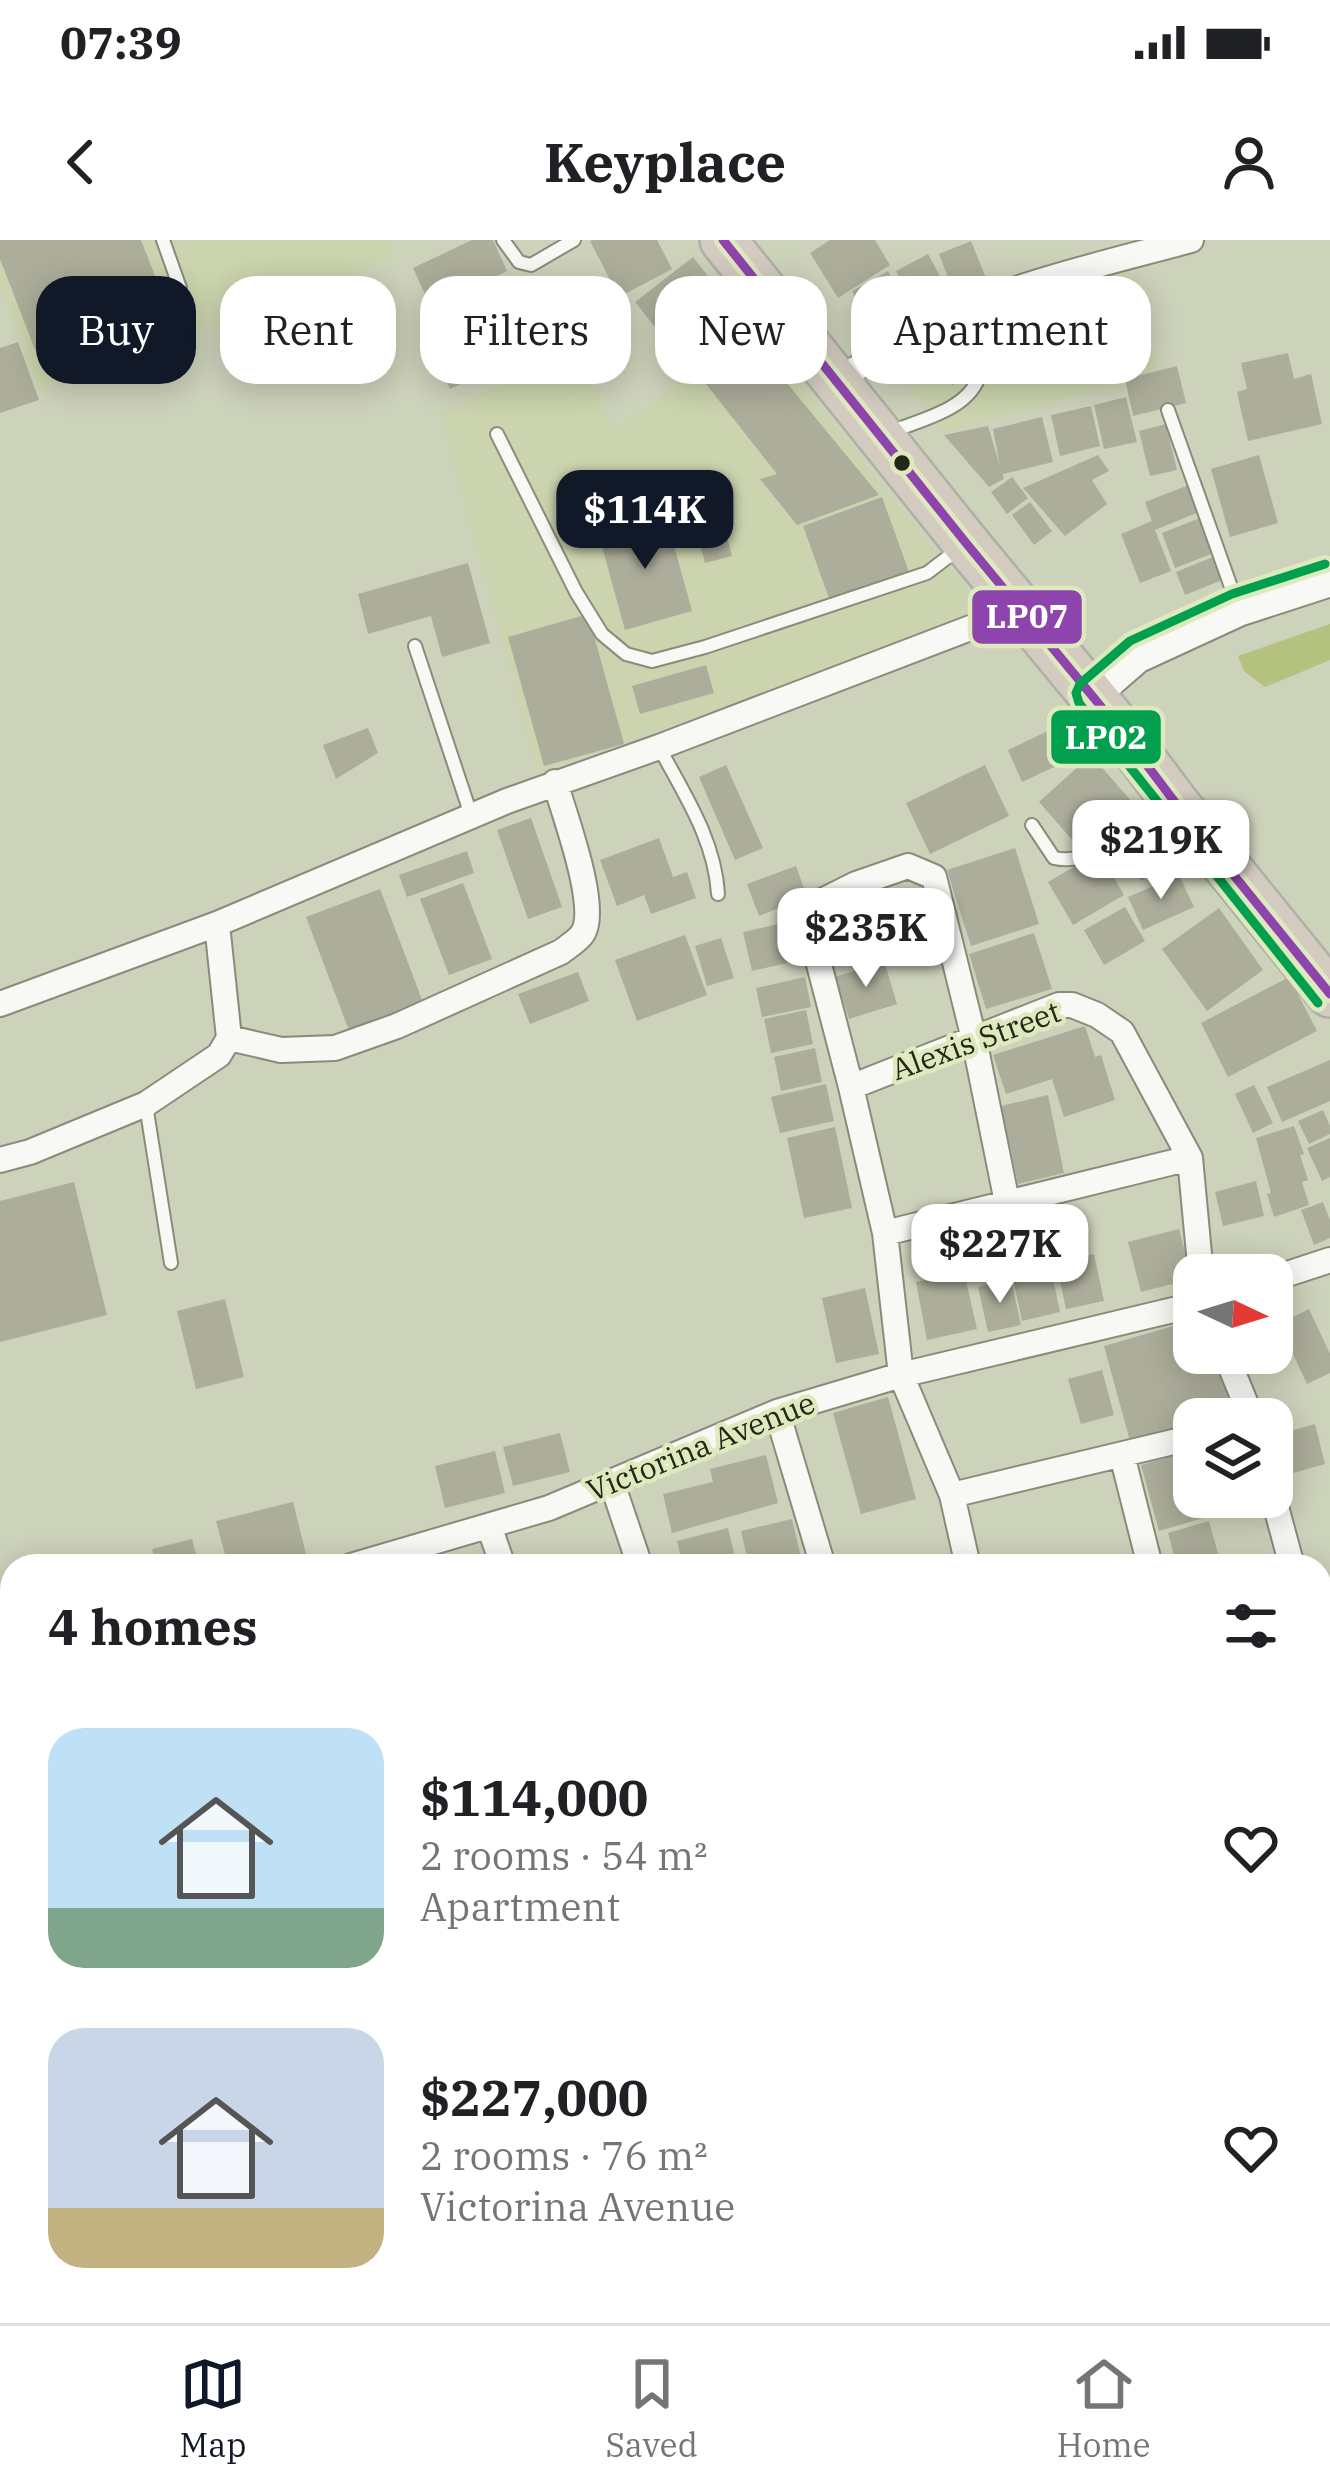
<!DOCTYPE html>
<html lang="en">
<head>
<meta charset="utf-8">
<style>
	:root { --surface:#fff; --page:#f6f6f6; --text:#202124; --muted:#757577; --line:#e0e0e0; --accent:#111827 }
	body { margin:0; font-family:"IBM Plex Serif",serif; background:var(--page); color:var(--text); height:100vh; display:flex; flex-direction:column; font-size:45px; white-space:nowrap }
	* { box-sizing:border-box; margin:0 }
	p { font-size:39px; color:var(--muted) }
	.icon { flex:none; width:66px; height:66px; fill:none; stroke:currentColor; stroke-width:2; stroke-linecap:round; stroke-linejoin:round }
	.map { position:relative; flex:1; overflow:hidden }
	.side { position:absolute; left:0px; top:1314px; width:1332px; height:771px; display:flex; flex-direction:column; background:var(--surface); border-radius:36px 36px 0 0; box-shadow:0 6px 30px #0003 }
	.side>* { flex:none }
	.banner { position:absolute; left:36px; top:36px; width:1260px; height:108px; display:flex; gap:24px }
	.needle { width:78px; rotate:94deg }
	.fabs { position:absolute; left:1173px; top:1014px; display:grid; gap:24px }
	.fabs a { display:grid; place-items:center; width:120px; height:120px; border-radius:24px; background:var(--surface); box-shadow:0 6px 30px #0003; font-size:60px }
	.price { position:absolute; translate:-50% -102px; padding:0 27px; border-radius:24px; background:#fff; color:#222; font-size:39px; line-height:78px; filter:drop-shadow(0 3px 6px #0008) }
	.price::after { content:''; position:absolute; left:50%; top:72px; width:36px; height:27px; margin-left:-18px; background:inherit; clip-path:polygon(0 0,100% 0,50% 100%) }
	.price.active { background:var(--accent); color:#fff }
	ul { padding:0; list-style:none }
	li { display:flex; align-items:center; gap:36px; height:300px; padding:0 48px }
	li span { display:grid; place-items:center; flex:none; width:336px; height:240px; border-radius:36px; color:#555 }
	li>.icon { margin-inline-start:auto }
	span .icon { width:144px; height:144px; fill:#fffc; stroke-width:1 }
	li b { font-size:51px }
	h2 { display:flex; justify-content:space-between; align-items:center; height:144px; padding:0 48px; font-size:51px }
	.tag { padding:0 42px; border-radius:36px; background:var(--surface); box-shadow:0 6px 30px #0003; font-size:42px; line-height:108px }
	.tag.active { background:var(--accent); color:#fff }
	.status { display:flex; justify-content:space-between; align-items:center; height:84px; padding:0 60px; background:var(--surface); direction:ltr }
	.status svg { height:33px; fill:currentColor }
	header { display:flex; justify-content:space-between; align-items:center; height:156px; padding:0 48px; background:var(--surface); font-size:54px; font-weight:800 }
	.menu { display:flex; justify-content:space-around; align-items:center; height:168px; border-top:3px solid var(--line); background:var(--surface); font-size:33px; color:var(--muted) }
	.menu a { display:grid; justify-items:center; gap:6px }
	.menu .active { color:var(--accent) }
	.map>svg:first-child { display:block }
	.built { fill:#cbd4ae }
	.green { fill:#b5c17e }
	.building { fill:#adad9b }
	.lines { fill:none; stroke-linecap:round; stroke-linejoin:round }
	.lane-casing { stroke:#888c7a; stroke-width:16 }
	.street-casing { stroke:#888c7a; stroke-width:28 }
	.secondary-casing { stroke:#888c7a; stroke-width:40 }
	.highway-casing { stroke:#adb0a4; stroke-width:50 }
	.lane { stroke:#f8f8f5; stroke-width:12 }
	.street { stroke:#f8f8f5; stroke-width:24 }
	.secondary { stroke:#f8f8f5; stroke-width:36 }
	.highway { stroke:#d3cbc0; stroke-width:45 }
	.bus-1-casing { stroke:#dfe9be; stroke-width:18 }
	.bus-2-casing { stroke:#dfe9be; stroke-width:18 }
	.bus-1 { stroke:#8e44ad; stroke-width:9 }
	.bus-2 { stroke:#02a04e; stroke-width:9 }
	.bus-dot { fill:#242717; stroke:#dfe9be; stroke-width:4.5 }
	.labels { text-anchor:middle; stroke-width:9; stroke-linejoin:round; paint-order:stroke }
	.street-label { font-size:30px; fill:#242717; stroke:#dfe9be }
	.line-badge { stroke:#dfe9be; stroke-width:4.5 }
	.badge-label { font-size:33px; text-anchor:middle; font-weight:bold; fill:#fff }
</style>
</head>
<body>
<div class="status"><b>07:39</b><svg viewBox="0 0 49 12"><path d="M0 12V9h3v3zM5 12V6h3v6zM10 12V3h3v9zM15 12V0h3v12zM26 1h20v11H26zM47 4h2v5h-2z"/></svg></div>
<header><svg class="icon" aria-label="back" viewBox="0 0 24 24"><path d="M15 5l-7 7 7 7"/></svg>Keyplace<svg class="icon" aria-label="person" viewBox="0 0 24 24"><circle cx="12" cy="8" r="4"/><path d="M4 21q1-7 8-7t8 7"/></svg></header>
<div class="map">
<svg width="1330" height="2083" viewBox="0 0 1330 2083">
	<rect width="100%" height="100%" fill="#cdd2bb"/>
	<path class="built" d="M 0,0 L 388,0 L 394,19 L 40,152 L 0,44 Z
		M 1127,29 L 1159,135 L 944,192 L 890,122 L 956,84 Z
		M 754,87 L 986,373 L 538,533 L 440,174 L 572,110 L 616,189 Z"/>
	<path class="green" d="M 1330,384 L 1330,420 L 1265,447 L 1244,431 L 1238,416 Z
		M 12,1729 L 12,1887 L 0,1838 L 0,1732 Z"/>
	<path class="building" d="M 0,0 L 141,0 L 168,69 L 39,120 L 0,19 Z
		M 472,0 L 493,0 L 507,31 L 431,67 L 413,28 Z
		M 593,0 L 657,0 L 672,29 L 619,57 L 590,1 Z
		M 830,0 L 875,0 L 890,25 L 838,58 L 810,13 Z
		M 971,1 L 990,48 L 957,61 L 939,14 Z
		M 928,14 L 952,59 L 920,76 L 896,31 Z
		M 693,17 L 731,66 L 674,111 L 635,62 Z
		M 888,31 L 906,65 L 870,85 L 852,51 Z
		M 533,49 L 554,95 L 477,131 L 456,85 Z
		M 600,66 L 623,109 L 595,124 L 572,81 Z
		M 447,84 L 473,138 L 450,149 L 425,95 Z
		M 740,86 L 879,255 L 797,285 L 760,239 L 777,234 L 683,115 Z
		M 1007,89 L 1018,118 L 952,145 L 941,115 Z
		M 18,102 L 39,160 L 0,173 L 0,108 Z
		M 1288,113 L 1294,139 L 1311,134 L 1322,184 L 1248,201 L 1237,152 L 1247,149 L 1241,123 Z
		M 1177,126 L 1186,163 L 1133,176 L 1125,139 Z
		M 1126,157 L 1137,202 L 1104,209 L 1094,165 Z
		M 1091,166 L 1100,206 L 1060,216 L 1051,175 Z
		M 1042,177 L 1053,222 L 1003,234 L 1004,239 L 989,247 L 944,195 L 988,186 L 1000,226 L 993,189 Z
		M 1166,184 L 1177,230 L 1150,236 L 1139,191 Z
		M 1098,215 L 1109,231 L 1092,240 L 1107,264 L 1065,296 L 1023,248 Z
		M 1259,215 L 1278,283 L 1230,297 L 1211,229 Z
		M 1012,237 L 1028,258 L 1007,274 L 991,252 Z
		M 1189,245 L 1199,272 L 1155,290 L 1171,331 L 1140,343 L 1121,294 L 1152,281 L 1145,262 Z
		M 882,257 L 909,332 L 830,361 L 803,286 Z
		M 1030,262 L 1052,291 L 1034,305 L 1012,275 Z
		M 665,273 L 692,371 L 625,390 L 598,292 Z
		M 1200,278 L 1214,313 L 1175,328 L 1162,293 Z
		M 723,281 L 732,316 L 705,323 L 696,289 Z
		M 1213,317 L 1222,340 L 1185,355 L 1176,332 Z
		M 468,323 L 490,403 L 442,417 L 431,376 L 368,394 L 358,354 Z
		M 588,374 L 624,504 L 544,526 L 508,397 Z
		M 706,425 L 714,453 L 640,474 L 632,446 Z
		M 1073,479 L 1088,511 L 1022,542 L 1008,510 Z
		M 368,488 L 378,513 L 336,539 L 323,505 Z
		M 1091,515 L 1133,563 L 1081,610 L 1039,562 Z
		M 726,525 L 763,608 L 735,620 L 699,537 Z
		M 985,525 L 1009,576 L 930,614 L 906,563 Z
		M 531,578 L 562,667 L 528,679 L 497,590 Z
		M 1158,586 L 1177,618 L 1141,641 L 1122,609 Z
		M 659,598 L 673,637 L 687,632 L 696,658 L 651,674 L 644,655 L 617,666 L 600,620 Z
		M 1015,608 L 1039,684 L 971,706 L 947,630 Z
		M 467,611 L 474,633 L 407,657 L 399,635 Z
		M 1099,612 L 1124,655 L 1073,685 L 1048,642 Z
		M 796,626 L 807,657 L 759,676 L 747,644 Z
		M 1179,635 L 1194,667 L 1143,690 L 1128,657 Z
		M 463,643 L 492,719 L 449,735 L 420,659 Z
		M 380,649 L 424,765 L 350,793 L 306,677 Z
		M 1125,667 L 1145,701 L 1104,725 L 1084,690 Z
		M 1219,668 L 1263,730 L 1207,771 L 1162,709 Z
		M 787,682 L 796,721 L 752,731 L 743,692 Z
		M 1034,693 L 1052,749 L 986,769 L 969,714 Z
		M 685,695 L 707,755 L 637,781 L 615,720 Z
		M 721,698 L 734,738 L 707,746 L 695,706 Z
		M 884,721 L 897,764 L 849,779 L 835,737 Z
		M 578,732 L 589,761 L 530,784 L 518,754 Z
		M 805,737 L 811,767 L 762,777 L 756,748 Z
		M 1289,737 L 1317,791 L 1228,837 L 1201,783 Z
		M 806,770 L 813,804 L 771,813 L 764,779 Z
		M 1085,786 L 1095,817 L 1101,815 L 1115,860 L 1064,877 L 1052,839 L 1006,854 L 993,815 Z
		M 815,808 L 822,842 L 781,851 L 774,817 Z
		M 1330,820 L 1330,861 L 1282,882 L 1267,847 Z
		M 826,844 L 834,881 L 780,893 L 771,857 Z
		M 1254,845 L 1273,883 L 1253,893 L 1235,854 Z
		M 1048,855 L 1064,933 L 1018,944 L 1001,866 Z
		M 1323,870 L 1330,886 L 1330,894 L 1309,904 L 1298,881 Z
		M 1294,886 L 1304,914 L 1300,915 L 1308,940 L 1302,942 L 1309,965 L 1274,977 L 1267,954 L 1271,953 L 1256,898 Z
		M 835,887 L 852,968 L 804,978 L 787,898 Z
		M 1330,898 L 1330,937 L 1322,941 L 1307,908 Z
		M 1256,941 L 1264,976 L 1223,986 L 1215,952 Z
		M 74,942 L 107,1075 L 0,1102 L 0,961 Z
		M 1323,962 L 1330,980 L 1330,998 L 1314,1005 L 1301,970 Z
		M 1016,986 L 1025,1024 L 974,1035 L 965,997 Z
		M 1179,989 L 1192,1039 L 1141,1052 L 1128,1002 Z
		M 1094,1014 L 1104,1061 L 1066,1069 L 1056,1022 Z
		M 1050,1025 L 1060,1072 L 1022,1081 L 1012,1034 Z
		M 964,1032 L 977,1089 L 927,1100 L 916,1042 Z
		M 1011,1039 L 1021,1085 L 988,1092 L 978,1047 Z
		M 865,1048 L 879,1114 L 836,1123 L 822,1058 Z
		M 225,1059 L 244,1137 L 196,1149 L 177,1071 Z
		M 1309,1069 L 1330,1114 L 1330,1133 L 1307,1144 L 1279,1084 Z
		M 1194,1080 L 1194,1113 L 1216,1113 L 1232,1172 L 1207,1179 L 1194,1179 L 1194,1183 L 1130,1201 L 1104,1106 Z
		M 1102,1130 L 1114,1175 L 1081,1184 L 1068,1139 Z
		M 888,1157 L 916,1259 L 861,1274 L 833,1173 Z
		M 1315,1184 L 1325,1224 L 1279,1237 L 1272,1211 L 1272,1196 Z
		M 560,1193 L 570,1232 L 513,1246 L 503,1207 Z
		M 495,1211 L 505,1253 L 445,1268 L 435,1226 Z
		M 1189,1211 L 1194,1228 L 1194,1257 L 1202,1257 L 1207,1277 L 1159,1291 L 1141,1225 Z
		M 766,1215 L 778,1263 L 672,1293 L 663,1254 L 713,1242 L 710,1229 Z
		M 293,1262 L 308,1322 L 290,1326 L 228,1326 L 216,1281 Z
		M 792,1279 L 803,1326 L 749,1326 L 741,1291 Z
		M 1209,1281 L 1221,1324 L 1177,1326 L 1168,1293 Z
		M 728,1288 L 737,1326 L 683,1326 L 677,1301 Z
		M 192,1299 L 199,1326 L 157,1326 L 152,1309 Z
		M 1330,1346 L 1330,1385 L 1324,1386 L 1320,1370 L 1320,1349 Z
		M 12,1354 L 12,1405 L 0,1408 L 0,1357 Z
		M 12,1585 L 12,1687 L 0,1690 L 0,1588 Z
		M 1330,1856 L 1330,1932 L 1320,1935 L 1320,1859 Z
		M 429,2073 L 479,2073 L 481,2083 L 432,2083 Z
		M 828,2073 L 889,2073 L 891,2083 L 830,2083 Z
		M 1214,2073 L 1267,2073 L 1268,2079 L 1252,2083 L 1217,2083 Z"/>
	<g class="lines">
		<g class="lane-casing">
			<path id="lane" d="M 163,0 L 180,48
				M 503,0 L 519,22 L 531,25 L 574,0
				M 956,73 L 971,103
				M 1168,170 L 1236,361
				M 888,193 C 919,180 971,170 980,133
				M 497,194 L 576,352 L 602,394 L 626,414 L 652,421 L 705,407 L 927,333 L 961,307
				M 415,406 L 471,575
				M 659,507 C 684,554 715,600 718,654
				M 1032,585 L 1054,618 C 1092,627 1138,588 1170,568
				M 146,865 L 171,1023"/>
		</g>
		<g class="street-casing">
			<path id="street" d="M 838,141 C 864,124 889,104 917,90 C 1002,46 1099,25 1191,0
				M 0,764 L 217,684 L 507,561 L 659,507 L 1020,369
				M 229,798 L 281,810 L 335,808 L 397,786 L 561,712 C 567,707 579,700 583,693 C 599,666 564,574 555,542
				M 851,847 L 1059,765 L 1072,765 L 1097,775 L 1122,792 L 1190,918 L 1201,1035
				M 0,920 L 30,912 L 146,864 L 219,815 L 229,798 L 217,684
				M 885,993 L 1190,918
				M 1272,1039 L 1330,1020
				M 1225,1113 L 1252,1179
				M 777,1172 L 823,1326
				M 1122,1215 L 1150,1326
				M 612,1243 L 640,1326
				M 1272,1252 L 1292,1326
				M 952,1255 L 1194,1197
				M 489,1286 L 503,1326
				M 351,1326 L 549,1268 L 777,1172 L 901,1135 L 1194,1065
				M 968,1326 L 952,1255 L 901,1135 L 885,993 L 851,847 L 809,686 L 822,661 L 856,644 L 908,626 L 934,637 L 974,799 L 1007,962
				M 0,1427 L 12,1424
				M 1320,1431 L 1328,1460 L 1320,1485
				M 0,1568 L 12,1565
				M 0,1709 L 12,1706
				M 1320,1949 L 1330,1946
				M 0,2037 L 12,2033
				M 1320,2046 L 1321,2050
				M 150,2073 L 153,2083
				M 283,2073 L 285,2083
				M 415,2073 L 418,2083
				M 550,2073 L 553,2083
				M 689,2073 L 692,2083
				M 819,2073 L 822,2083
				M 971,2073 L 973,2083
				M 1106,2073 L 1108,2083
				M 1201,2073 L 1203,2083"/>
		</g>
		<g class="secondary-casing">
			<path id="secondary" d="M 1091,454 L 1136,415 L 1238,368 L 1330,338"/>
		</g>
		<g class="highway-casing">
			<path id="highway" d="M 723,0 L 966,303 L 1122,492 L 1177,565 L 1330,754"/>
		</g>
		<use href="#lane" class="lane"/>
		<use href="#street" class="street"/>
		<use href="#secondary" class="secondary"/>
		<use href="#highway" class="highway"/>
		<g class="bus-1-casing">
			<path id="bus-1" d="M 723,0 L 966,303 L 1122,492 L 1177,565 L 1330,754"/>
		</g>
		<g class="bus-2-casing">
			<path id="bus-2" d="M 1318,763 L 1079,463 L 1076,453 L 1080,444 L 1130,401 L 1232,354 L 1325,324"/>
		</g>
		<use href="#bus-1" class="bus-1"/>
		<use href="#bus-2" class="bus-2"/>
	</g>
	<circle class="bus-dot" cx="902" cy="223" r="10"/>
	<g class="labels">
		<g class="street-label">
			<text transform="translate(976 801) rotate(-20)" y="10">Alexis Street</text>
			<text transform="translate(701 1207) rotate(-22)" y="10">Victorina Avenue</text>
		</g>
	</g>
	<g class="line-badge">
		<rect x="970" y="348" width="114" height="58" rx="12" fill="#8e44ad"/>
		<rect x="1049" y="468" width="114" height="58" rx="12" fill="#02a04e"/>
	</g>
	<g class="badge-label">
		<text x="1027" y="388">LP07</text>
		<text x="1106" y="509">LP02</text>
	</g>
</svg>
<div class="fabs">
<a><svg class="needle" viewBox="-14 -14 28 28"><path d="M0-13l5 13h-10z" fill="#e53935"/><path d="M0 13l5-13h-10z" fill="#757577"/></svg></a>
<a><svg class="icon" aria-label="layers" viewBox="0 0 24 24"><path d="M12 4l9 5-9 5-9-5zM3 14l9 5 9-5"/></svg></a>
</div>
<b class="price active" style="left:645px;top:332px">$114K</b>
<b class="price" style="left:1161px;top:662px">$219K</b>
<b class="price" style="left:866px;top:750px">$235K</b>
<b class="price" style="left:1000px;top:1066px">$227K</b>
<div class="banner">
<a class="tag active">Buy</a>
<a class="tag">Rent</a>
<a class="tag">Filters</a>
<a class="tag">New</a>
<a class="tag">Apartment</a>
</div>
<section class="side">
<h2>4 homes<svg class="icon" aria-label="filters" viewBox="0 0 24 24"><path d="M4 7h16M4 17h16"/><circle cx="9" cy="7" r="2"/><circle cx="15" cy="17" r="2"/></svg></h2>
<ul>
<li><span style="background:linear-gradient(#bfe0f5 75%,#7fa58c 0)"><svg class="icon" aria-label="home" viewBox="0 0 24 24"><path d="M3 11l9-7 9 7M6 9v11h12V9"/></svg></span><div><b>$114,000</b><p>2 rooms · 54 m²</p><p>Apartment</p></div><svg class="icon" aria-label="heart" viewBox="0 0 24 24"><path d="M12 20l-8-8c-3-5 5-10 8-4 3-6 11-1 8 4z"/></svg></li>
<li><span style="background:linear-gradient(#c9d6e8 75%,#c2b280 0)"><svg class="icon" aria-label="home" viewBox="0 0 24 24"><path d="M3 11l9-7 9 7M6 9v11h12V9"/></svg></span><div><b>$227,000</b><p>2 rooms · 76 m²</p><p>Victorina Avenue</p></div><svg class="icon" aria-label="heart" viewBox="0 0 24 24"><path d="M12 20l-8-8c-3-5 5-10 8-4 3-6 11-1 8 4z"/></svg></li>
</ul>
</section>
</div>
<nav class="menu">
<a class="active"><svg class="icon" aria-label="map" viewBox="0 0 24 24"><path d="M3 6l6-2 6 2 6-2v14l-6 2-6-2-6 2zM9 4v14M15 6v14"/></svg>Map</a>
<a><svg class="icon" aria-label="saved" viewBox="0 0 24 24"><path d="M7 4h10v16l-5-4-5 4z"/></svg>Saved</a>
<a><svg class="icon" aria-label="home" viewBox="0 0 24 24"><path d="M3 11l9-7 9 7M6 9v11h12V9"/></svg>Home</a>
</nav>
</body>
</html>
